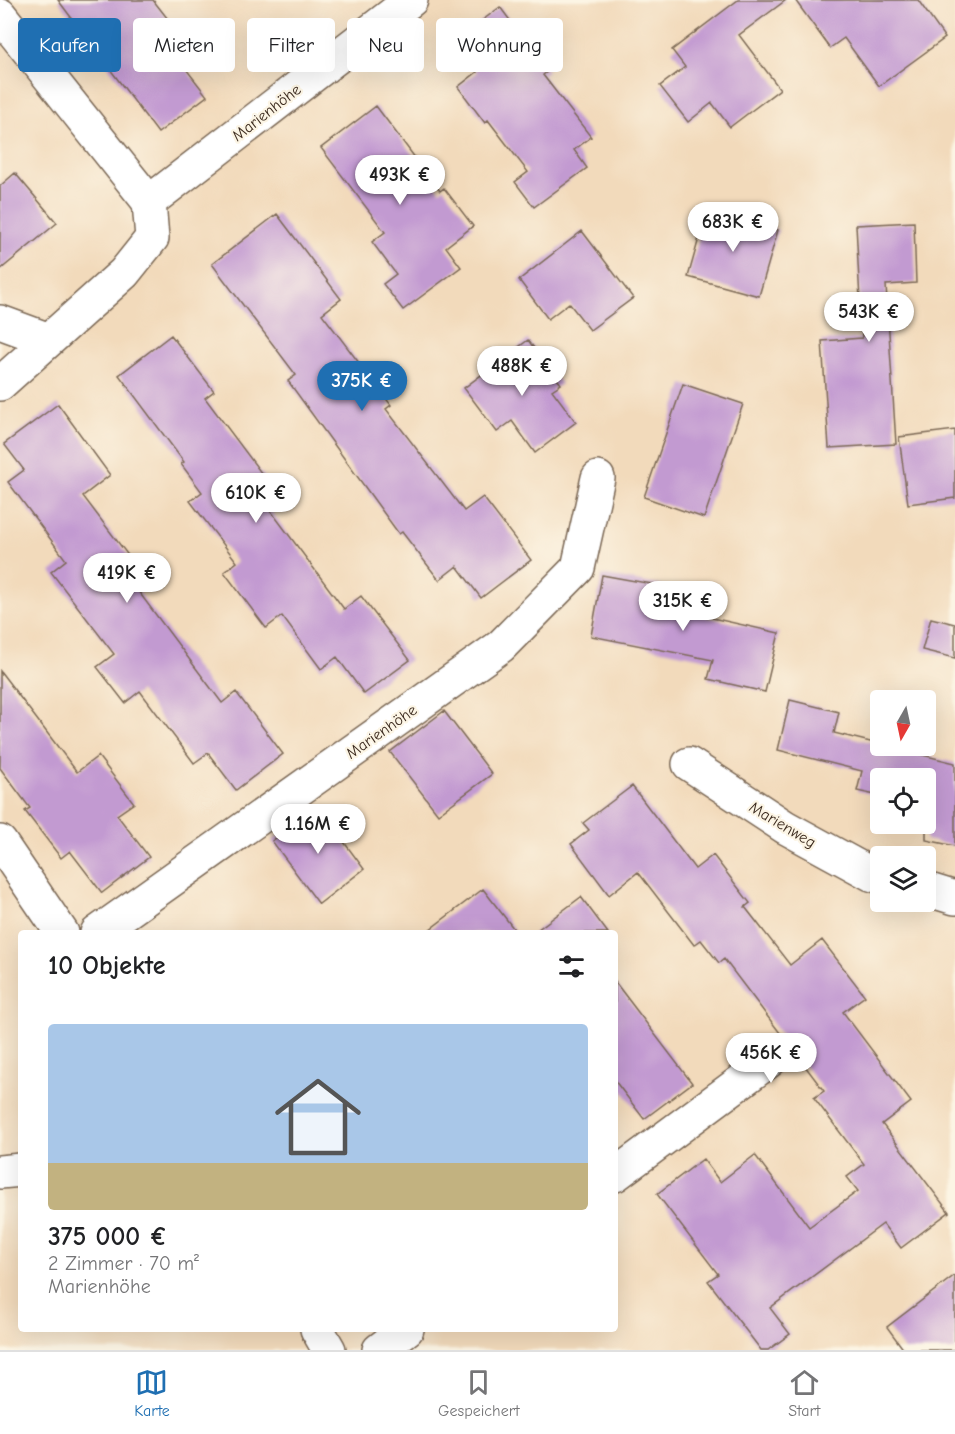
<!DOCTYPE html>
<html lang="de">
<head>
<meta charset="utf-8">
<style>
	:root { --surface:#fff; --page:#f2f2f2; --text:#202124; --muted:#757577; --line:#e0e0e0; --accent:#1f6fb2 }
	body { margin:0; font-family:"Comic Neue",sans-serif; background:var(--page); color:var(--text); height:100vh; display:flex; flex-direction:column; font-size:22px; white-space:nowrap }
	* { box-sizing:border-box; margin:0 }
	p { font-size:20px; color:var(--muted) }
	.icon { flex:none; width:33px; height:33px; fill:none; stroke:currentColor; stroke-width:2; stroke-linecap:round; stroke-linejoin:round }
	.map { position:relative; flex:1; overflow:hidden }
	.drawer { position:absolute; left:18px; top:930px; width:600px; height:402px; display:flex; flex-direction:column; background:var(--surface); border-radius:6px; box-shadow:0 6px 24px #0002 }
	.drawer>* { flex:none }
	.top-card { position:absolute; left:18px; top:18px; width:600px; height:54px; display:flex; gap:12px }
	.needle { width:39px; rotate:189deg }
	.fabs { position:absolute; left:870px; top:690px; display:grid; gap:12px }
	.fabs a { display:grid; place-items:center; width:66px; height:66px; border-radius:6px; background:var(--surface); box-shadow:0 6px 24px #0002; font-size:30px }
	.price { position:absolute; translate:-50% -51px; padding:0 14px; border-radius:21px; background:#fff; color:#222; font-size:20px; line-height:39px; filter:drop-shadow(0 2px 3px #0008) }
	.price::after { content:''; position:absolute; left:50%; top:36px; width:18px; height:14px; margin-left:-9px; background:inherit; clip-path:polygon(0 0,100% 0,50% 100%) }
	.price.on { background:var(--accent); color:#fff }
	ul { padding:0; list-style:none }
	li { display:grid; align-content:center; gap:12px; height:318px; padding:0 30px }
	li span { display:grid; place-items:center; height:186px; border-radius:6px; color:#555 }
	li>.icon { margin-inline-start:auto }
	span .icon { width:108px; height:108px; fill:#fffc; stroke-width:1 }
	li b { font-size:26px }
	h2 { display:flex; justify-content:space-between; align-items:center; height:72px; padding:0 30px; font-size:26px }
	.pill { padding:0 21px; border-radius:6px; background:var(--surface); box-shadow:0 6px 24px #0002; font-size:21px; line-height:54px }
	.pill.on { background:var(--accent); color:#fff }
	.tab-bar { display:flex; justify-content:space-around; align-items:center; height:84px; border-top:2px solid var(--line); background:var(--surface); font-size:16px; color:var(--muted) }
	.tab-bar a { display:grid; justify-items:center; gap:3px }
	.tab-bar .on { color:var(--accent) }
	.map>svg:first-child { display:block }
	.building { fill:#c29ad1 }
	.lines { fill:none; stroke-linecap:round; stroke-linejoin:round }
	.minor-casing { stroke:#7b6855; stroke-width:36 }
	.minor { stroke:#fff; stroke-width:33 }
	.labels { text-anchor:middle; stroke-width:4.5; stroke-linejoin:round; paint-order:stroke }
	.street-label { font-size:16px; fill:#3b2a1e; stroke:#fcf5e5 }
</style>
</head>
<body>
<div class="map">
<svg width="955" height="1350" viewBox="0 0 955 1350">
	<rect width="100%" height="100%" fill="#fcf5e5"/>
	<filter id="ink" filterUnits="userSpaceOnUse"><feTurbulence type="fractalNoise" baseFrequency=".0167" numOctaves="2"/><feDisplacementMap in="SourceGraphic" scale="12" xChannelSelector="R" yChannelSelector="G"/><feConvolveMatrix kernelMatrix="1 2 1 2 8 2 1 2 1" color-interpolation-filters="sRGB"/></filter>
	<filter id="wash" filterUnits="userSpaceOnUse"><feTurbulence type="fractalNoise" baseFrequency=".008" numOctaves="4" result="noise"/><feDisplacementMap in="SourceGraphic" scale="24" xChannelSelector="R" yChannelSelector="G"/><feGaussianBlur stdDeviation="1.35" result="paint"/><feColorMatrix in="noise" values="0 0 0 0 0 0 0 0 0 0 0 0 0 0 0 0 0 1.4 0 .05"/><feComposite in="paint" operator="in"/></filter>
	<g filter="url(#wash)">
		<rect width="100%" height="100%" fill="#f2dabb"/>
		<g id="blocks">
			<path class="building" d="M 58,0 L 153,0 L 168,19 L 155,29 L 207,96 L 158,133 Z
				M 738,0 L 786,0 L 739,35 L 780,89 L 730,127 L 712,103 L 688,122 L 660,86 L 685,67 L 672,50 Z
				M 795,0 L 918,0 L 945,38 L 879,86 L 844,38 L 830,48 Z
				M 500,7 L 548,71 L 543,75 L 591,137 L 574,150 L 587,168 L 534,207 L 515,182 L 528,172 L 488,120 L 485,123 L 458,87 L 477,72 L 454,42 Z
				M 376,106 L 440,191 L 444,188 L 473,226 L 446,247 L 461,267 L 403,310 L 383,284 L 396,274 L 372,242 L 385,232 L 321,148 Z
				M 15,173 L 57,223 L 0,270 L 0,186 Z
				M 707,210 L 778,230 L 759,296 L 688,277 Z
				M 277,214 L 341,299 L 322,314 L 391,405 L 386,409 L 464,511 L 483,497 L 531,560 L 481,598 L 457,566 L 439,580 L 402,532 L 399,534 L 288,381 L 296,375 L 212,264 Z
				M 914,222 L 916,283 L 886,285 L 896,444 L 829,448 L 822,341 L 862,338 L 856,225 Z
				M 582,231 L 633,298 L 590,330 L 569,303 L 548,319 L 519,280 Z
				M 171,335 L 214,391 L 205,398 L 271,486 L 259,495 L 344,609 L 361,596 L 410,660 L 364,694 L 337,657 L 321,669 L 282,616 L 266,628 L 224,572 L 237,562 L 190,501 L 202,492 L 181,464 L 184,462 L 119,375 Z
				M 528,340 L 561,384 L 552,390 L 576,422 L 535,453 L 512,421 L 497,432 L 464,388 Z
				M 683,384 L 743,404 L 704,518 L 644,497 Z
				M 58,404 L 110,475 L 83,496 L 149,583 L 138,591 L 222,703 L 236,692 L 283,754 L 236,790 L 208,753 L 194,763 L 140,691 L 125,703 L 97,667 L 114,654 L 51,572 L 66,560 L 8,482 L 24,470 L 4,444 Z
				M 955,430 L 955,498 L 908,504 L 899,437 Z
				M 602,575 L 680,589 L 676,610 L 779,633 L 765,692 L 708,679 L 713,660 L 591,636 Z
				M 931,618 L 955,624 L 955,658 L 922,650 Z
				M 0,671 L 77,772 L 98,756 L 134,803 L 117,815 L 149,857 L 102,893 L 70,851 L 61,858 L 25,811 L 30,808 L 0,768 Z
				M 790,700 L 839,712 L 834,733 L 955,763 L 955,846 L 926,840 L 926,778 L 880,778 L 880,796 L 857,791 L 862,771 L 778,750 Z
				M 444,711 L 492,774 L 438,814 L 390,752 Z
				M 632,786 L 695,869 L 713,855 L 750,903 L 745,907 L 790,965 L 822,940 L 865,996 L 843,1012 L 911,1102 L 882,1124 L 949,1212 L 901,1248 L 883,1224 L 770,1308 L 790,1334 L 768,1350 L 761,1350 L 708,1281 L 718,1274 L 657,1194 L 703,1159 L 720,1182 L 755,1155 L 809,1227 L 858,1191 L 847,1177 L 864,1164 L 814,1098 L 824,1091 L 724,959 L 719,963 L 701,940 L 694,945 L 638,872 L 609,895 L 571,844 L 589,830 L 583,823 Z
				M 318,807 L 364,869 L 319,904 L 272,841 Z
				M 483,889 L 517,933 L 425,933 Z
				M 581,897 L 608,933 L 533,933 Z
				M 615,982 L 692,1083 L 644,1119 L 615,1081 Z
				M 955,1275 L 955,1350 L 904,1350 L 887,1327 Z"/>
		</g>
	</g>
	<g filter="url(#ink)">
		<use href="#blocks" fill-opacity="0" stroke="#7b6855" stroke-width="1.5"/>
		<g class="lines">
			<g class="minor-casing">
				<path id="minor" d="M 0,15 L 149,202 L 152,238 L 124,273 L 0,384
					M 149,202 L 411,0
					M 0,322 L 49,340
					M 689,764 L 785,827 L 871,874 L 880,877
					M 0,842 L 62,933
					M 926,889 L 955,898
					M 97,933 L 501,646 L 578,568 L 598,478
					M 0,1172 L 21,1170
					M 615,1175 L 770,1060
					M 317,1329 L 329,1350
					M 379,1350 L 407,1329"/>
			</g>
			<use href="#minor" class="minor"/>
		</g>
	</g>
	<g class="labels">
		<g class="street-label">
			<text transform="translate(266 112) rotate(-38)" y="6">Marienhöhe</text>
			<text transform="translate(381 731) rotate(-35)" y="6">Marienhöhe</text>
			<text transform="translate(783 824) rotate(31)" y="6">Marienweg</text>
		</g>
	</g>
</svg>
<div class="fabs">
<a><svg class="needle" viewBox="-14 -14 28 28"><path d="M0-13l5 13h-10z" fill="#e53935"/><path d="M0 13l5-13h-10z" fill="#757577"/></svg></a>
<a><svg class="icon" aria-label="locate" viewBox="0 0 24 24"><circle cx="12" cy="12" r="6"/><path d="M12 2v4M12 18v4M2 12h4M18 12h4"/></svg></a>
<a><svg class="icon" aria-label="layers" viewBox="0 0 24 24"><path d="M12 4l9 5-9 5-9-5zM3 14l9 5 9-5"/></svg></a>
</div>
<b class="price" style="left:400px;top:206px">493K €</b>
<b class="price" style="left:733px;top:253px">683K €</b>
<b class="price" style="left:869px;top:343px">543K €</b>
<b class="price" style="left:522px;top:397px">488K €</b>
<b class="price on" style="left:362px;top:412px">375K €</b>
<b class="price" style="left:256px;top:524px">610K €</b>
<b class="price" style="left:127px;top:604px">419K €</b>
<b class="price" style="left:683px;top:632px">315K €</b>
<b class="price" style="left:318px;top:855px">1.16M €</b>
<b class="price" style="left:771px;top:1084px">456K €</b>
<div class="top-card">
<a class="pill on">Kaufen</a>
<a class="pill">Mieten</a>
<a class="pill">Filter</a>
<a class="pill">Neu</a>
<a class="pill">Wohnung</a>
</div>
<section class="drawer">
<h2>10 Objekte<svg class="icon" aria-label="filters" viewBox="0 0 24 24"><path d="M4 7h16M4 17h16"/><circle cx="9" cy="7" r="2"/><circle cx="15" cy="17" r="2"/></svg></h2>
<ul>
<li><span style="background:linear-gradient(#a9c7e8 75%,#c2b280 0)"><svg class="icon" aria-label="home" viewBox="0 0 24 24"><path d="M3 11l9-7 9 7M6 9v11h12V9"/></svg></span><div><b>375 000 €</b><p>2 Zimmer · 70 m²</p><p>Marienhöhe</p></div></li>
</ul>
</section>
</div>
<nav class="tab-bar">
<a class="on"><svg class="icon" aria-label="map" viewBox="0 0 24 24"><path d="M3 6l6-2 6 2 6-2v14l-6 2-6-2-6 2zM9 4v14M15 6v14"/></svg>Karte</a>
<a><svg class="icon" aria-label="saved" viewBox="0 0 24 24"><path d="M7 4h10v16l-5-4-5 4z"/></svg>Gespeichert</a>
<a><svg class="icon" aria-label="home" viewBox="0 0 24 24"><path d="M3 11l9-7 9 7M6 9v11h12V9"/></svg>Start</a>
</nav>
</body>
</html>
